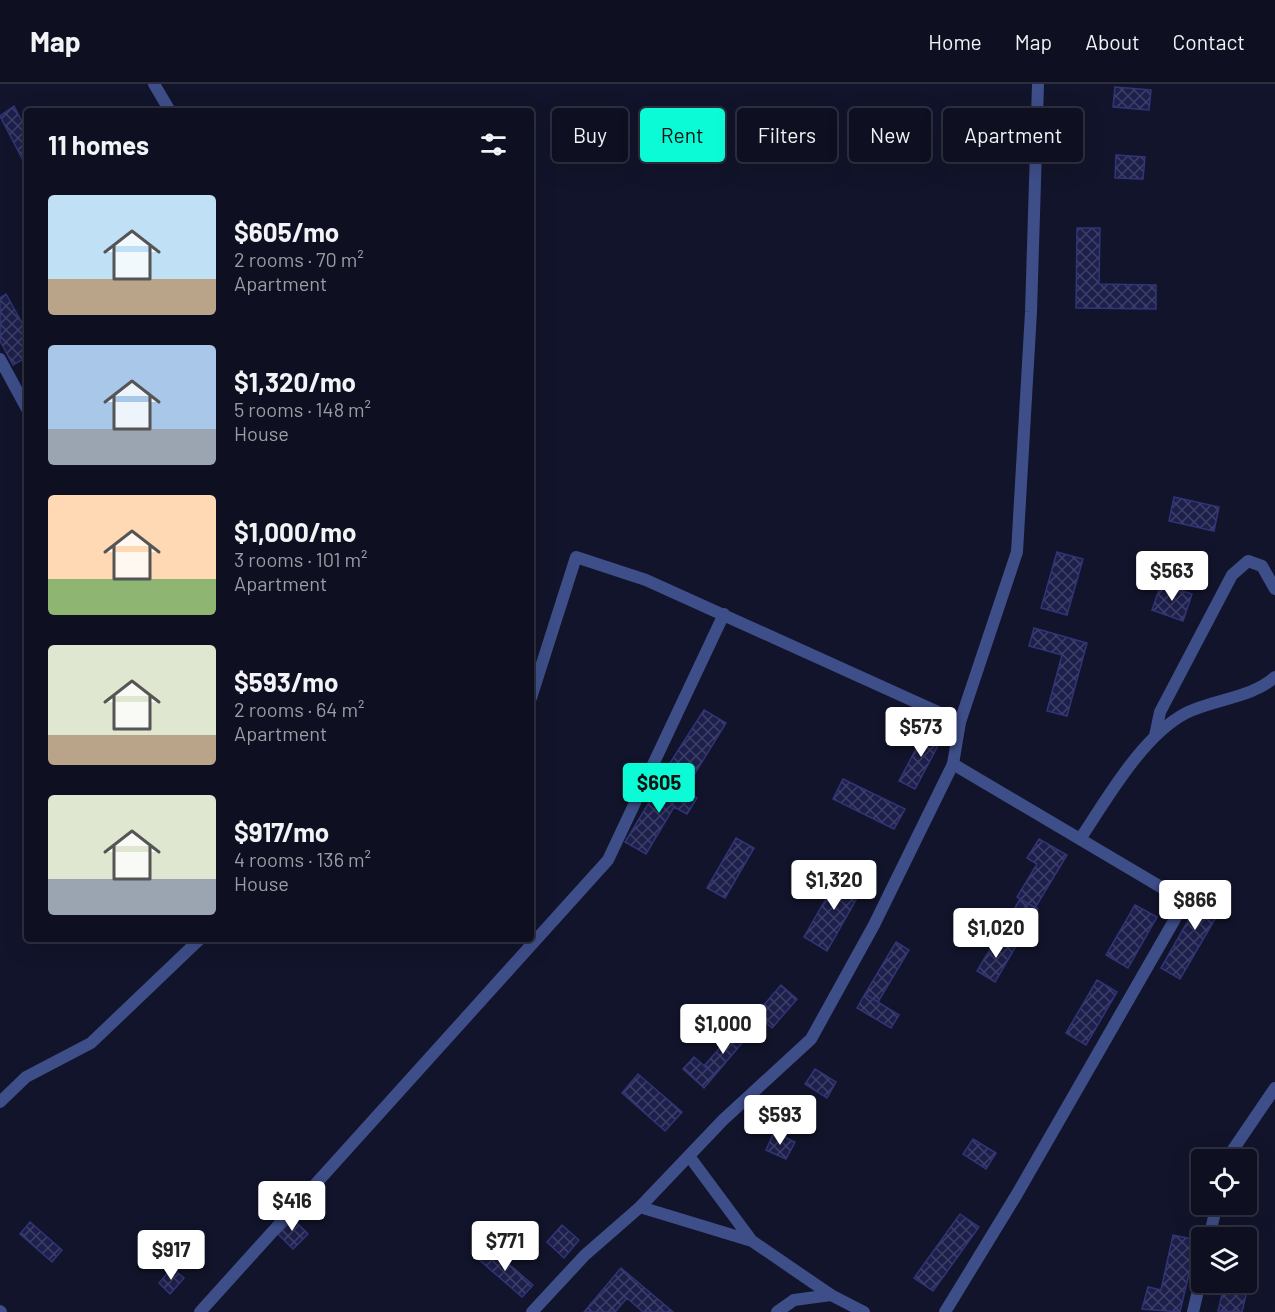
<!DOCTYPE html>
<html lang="en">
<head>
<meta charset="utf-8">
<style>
	:root { --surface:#0e0f20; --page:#1c1d2d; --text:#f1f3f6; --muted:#9b9ca5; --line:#2e2f3e; --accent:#0cfbd7 }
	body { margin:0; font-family:Barlow,sans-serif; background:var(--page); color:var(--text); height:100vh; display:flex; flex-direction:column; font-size:22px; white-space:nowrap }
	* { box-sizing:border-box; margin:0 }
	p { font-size:20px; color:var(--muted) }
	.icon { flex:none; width:33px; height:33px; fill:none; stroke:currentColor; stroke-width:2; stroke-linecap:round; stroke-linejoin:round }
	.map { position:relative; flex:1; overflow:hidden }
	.drawer { position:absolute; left:24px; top:24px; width:510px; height:834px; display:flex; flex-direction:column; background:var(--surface); border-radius:6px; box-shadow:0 6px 24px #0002,0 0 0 2px var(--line) }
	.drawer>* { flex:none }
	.banner { position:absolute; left:552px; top:24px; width:570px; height:54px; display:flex; gap:12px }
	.tools { position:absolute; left:1191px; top:1065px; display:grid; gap:12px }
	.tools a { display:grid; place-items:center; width:66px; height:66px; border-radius:6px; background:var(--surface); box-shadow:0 6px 24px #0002,0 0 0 2px var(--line); font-size:30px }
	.price { position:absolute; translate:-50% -51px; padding:0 14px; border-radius:6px; background:#fff; color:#222; font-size:20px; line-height:39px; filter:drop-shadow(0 2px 3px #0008) }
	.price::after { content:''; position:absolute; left:50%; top:36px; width:18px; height:14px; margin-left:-9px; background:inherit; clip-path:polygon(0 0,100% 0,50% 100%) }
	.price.selected { background:var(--accent); color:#111 }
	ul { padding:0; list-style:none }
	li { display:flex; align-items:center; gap:18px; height:150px; padding:0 24px }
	li span { display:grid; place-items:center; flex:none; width:168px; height:120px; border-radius:6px; color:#555 }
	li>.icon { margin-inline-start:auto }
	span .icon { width:72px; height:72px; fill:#fffc; stroke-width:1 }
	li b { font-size:26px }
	h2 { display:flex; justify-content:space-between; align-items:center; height:72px; padding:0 24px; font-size:26px }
	.chip { padding:0 21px; border-radius:6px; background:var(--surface); box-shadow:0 6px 24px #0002,0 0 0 2px var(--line); font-size:21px; line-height:54px }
	.chip.selected { background:var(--accent); color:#111 }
	header { display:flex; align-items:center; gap:36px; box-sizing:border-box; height:84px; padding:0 30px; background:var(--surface); border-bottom:2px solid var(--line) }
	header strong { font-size:28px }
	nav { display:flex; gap:33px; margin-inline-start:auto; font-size:21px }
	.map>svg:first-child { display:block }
	.building { fill:url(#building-cross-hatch); stroke:#313477; stroke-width:1.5 }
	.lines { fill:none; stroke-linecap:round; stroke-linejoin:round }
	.service { stroke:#3e4e89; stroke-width:12 }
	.minor { stroke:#3e4e89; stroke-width:12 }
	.tertiary { stroke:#3e4e89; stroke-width:12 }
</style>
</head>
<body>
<header>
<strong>Map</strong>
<nav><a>Home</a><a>Map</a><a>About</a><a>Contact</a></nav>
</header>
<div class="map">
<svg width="1275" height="1228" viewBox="0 0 1275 1228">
	<defs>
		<pattern id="building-cross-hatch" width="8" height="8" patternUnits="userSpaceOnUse" patternTransform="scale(1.5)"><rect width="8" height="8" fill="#1e204c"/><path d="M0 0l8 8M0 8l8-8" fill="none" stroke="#3e4067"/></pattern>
	</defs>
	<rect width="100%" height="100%" fill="#12142b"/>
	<path class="building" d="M 1115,3 L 1151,6 L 1149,26 L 1113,23 Z
		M 14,22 L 27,47 L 26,82 L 0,32 Z
		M 1116,71 L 1145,73 L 1143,95 L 1115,94 Z
		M 1077,144 L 1100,144 L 1099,200 L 1156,201 L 1156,225 L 1076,224 Z
		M 6,210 L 27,248 L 27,273 L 13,281 L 0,257 L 0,214 Z
		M 1174,413 L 1219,423 L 1214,447 L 1169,437 Z
		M 1057,468 L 1083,475 L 1067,531 L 1041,524 Z
		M 1161,500 L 1192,510 L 1183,537 L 1152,526 Z
		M 1034,544 L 1087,559 L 1067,632 L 1047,627 L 1062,571 L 1029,562 Z
		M 704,626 L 726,639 L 692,694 L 670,679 Z
		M 927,644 L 943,652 L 915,705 L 899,697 Z
		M 664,694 L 697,714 L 687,730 L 674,723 L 646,770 L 625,758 Z
		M 843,695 L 905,725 L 894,745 L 833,715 Z
		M 736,754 L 754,764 L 725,814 L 707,804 Z
		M 1039,755 L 1067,771 L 1035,824 L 1017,813 L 1037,780 L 1027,774 Z
		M 842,787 L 865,800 L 827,867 L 804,853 Z
		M 1209,800 L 1229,811 L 1180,895 L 1161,884 Z
		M 1020,815 L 1038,825 L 1016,862 L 998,852 Z
		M 1135,821 L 1157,833 L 1128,884 L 1106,871 Z
		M 998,852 L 1016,862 L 995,898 L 977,887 Z
		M 896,858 L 909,866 L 878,918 L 865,910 Z
		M 1097,896 L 1117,908 L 1086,961 L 1066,949 Z
		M 781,901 L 797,915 L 772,944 L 756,930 Z
		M 865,910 L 899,931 L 891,944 L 857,924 Z
		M 732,950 L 742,959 L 715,991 L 704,982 Z
		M 694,973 L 715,991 L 704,1004 L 683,985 Z
		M 815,985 L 836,998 L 827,1014 L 805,1000 Z
		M 638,990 L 682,1028 L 665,1047 L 622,1009 Z
		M 774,1048 L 795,1058 L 786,1075 L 766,1066 Z
		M 973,1055 L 996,1069 L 986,1085 L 963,1070 Z
		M 960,1130 L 979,1143 L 933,1207 L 914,1194 Z
		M 290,1132 L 308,1150 L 293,1165 L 275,1147 Z
		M 30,1138 L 62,1166 L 52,1178 L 20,1150 Z
		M 562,1141 L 579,1156 L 564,1174 L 547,1158 Z
		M 1173,1151 L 1197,1156 L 1180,1228 L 1142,1225 L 1148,1203 L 1161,1206 Z
		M 1246,1158 L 1258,1161 L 1242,1228 L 1218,1227 L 1225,1198 L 1246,1198 Z
		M 488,1162 L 533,1201 L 522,1213 L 477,1174 Z
		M 172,1184 L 184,1194 L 170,1210 L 159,1199 Z
		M 621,1184 L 673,1228 L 643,1228 L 627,1214 L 615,1228 L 584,1228 Z"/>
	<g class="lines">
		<path class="service" d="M 1155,652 L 1160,628 L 1232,491 L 1248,477 L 1262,482 L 1275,505
			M 1080,755 C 1107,715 1142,652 1186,629 C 1214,615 1252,614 1275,593
			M 777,1228 L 794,1216 L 831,1211"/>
		<path class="minor" d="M 154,0 L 170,27
			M 0,275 L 27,325
			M 531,614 L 576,473 L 646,496 L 960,638
			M 0,1018 L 26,993 L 91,959 L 200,855
			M 689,1072 L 752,1157
			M 1226,1076 L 1275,1004
			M 640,1123 L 752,1157 L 831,1211 L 864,1228
			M 1209,1154 L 1217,1120
			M 0,1227 L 1,1228
			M 200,1228 L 608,776 L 724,530
			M 945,1228 L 1017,1110 L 1175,835 L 1180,821 L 1171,809 L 953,680
			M 1193,1228 L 1202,1190"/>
		<path class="tertiary" d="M 532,1228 L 585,1171 L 640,1123 L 723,1036 L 811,955 L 874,841 L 953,680 L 960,638 L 1017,468 L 1031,228 L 1038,0"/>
	</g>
</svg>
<div class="tools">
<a><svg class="icon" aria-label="locate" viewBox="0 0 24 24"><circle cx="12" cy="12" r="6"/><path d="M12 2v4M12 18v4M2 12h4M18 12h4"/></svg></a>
<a><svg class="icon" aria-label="layers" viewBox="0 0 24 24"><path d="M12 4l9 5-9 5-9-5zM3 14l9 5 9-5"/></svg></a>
</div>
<b class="price" style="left:1172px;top:518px">$563</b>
<b class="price" style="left:921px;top:674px">$573</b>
<b class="price selected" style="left:659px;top:730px">$605</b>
<b class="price" style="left:834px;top:827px">$1,320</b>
<b class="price" style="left:1195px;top:847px">$866</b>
<b class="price" style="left:996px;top:875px">$1,020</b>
<b class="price" style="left:723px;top:971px">$1,000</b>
<b class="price" style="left:780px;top:1062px">$593</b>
<b class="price" style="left:292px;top:1148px">$416</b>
<b class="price" style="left:505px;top:1188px">$771</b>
<b class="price" style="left:171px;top:1197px">$917</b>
<div class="banner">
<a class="chip">Buy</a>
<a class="chip selected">Rent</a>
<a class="chip">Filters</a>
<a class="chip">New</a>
<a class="chip">Apartment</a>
</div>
<section class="drawer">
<h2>11 homes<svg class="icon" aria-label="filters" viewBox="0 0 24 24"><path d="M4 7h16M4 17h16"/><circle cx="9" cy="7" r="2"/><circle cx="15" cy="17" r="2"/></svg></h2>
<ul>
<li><span style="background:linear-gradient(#bfe0f5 70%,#b9a48a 0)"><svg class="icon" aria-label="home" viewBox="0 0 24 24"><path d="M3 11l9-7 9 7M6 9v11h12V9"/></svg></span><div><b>$605/mo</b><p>2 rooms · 70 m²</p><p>Apartment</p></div></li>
<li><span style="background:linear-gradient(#a9c7e8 70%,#9aa5b1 0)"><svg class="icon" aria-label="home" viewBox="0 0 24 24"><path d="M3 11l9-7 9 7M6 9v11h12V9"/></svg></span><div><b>$1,320/mo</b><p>5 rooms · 148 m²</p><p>House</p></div></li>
<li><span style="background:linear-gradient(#ffd9b3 70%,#8fb573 0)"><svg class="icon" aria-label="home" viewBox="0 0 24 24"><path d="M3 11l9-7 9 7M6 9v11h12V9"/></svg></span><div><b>$1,000/mo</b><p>3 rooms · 101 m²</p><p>Apartment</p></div></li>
<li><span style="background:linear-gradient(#dfe7d0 75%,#b9a48a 0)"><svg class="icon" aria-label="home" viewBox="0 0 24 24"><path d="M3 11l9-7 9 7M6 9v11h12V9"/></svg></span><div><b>$593/mo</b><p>2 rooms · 64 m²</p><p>Apartment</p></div></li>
<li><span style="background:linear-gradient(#dfe7d0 70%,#9aa5b1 0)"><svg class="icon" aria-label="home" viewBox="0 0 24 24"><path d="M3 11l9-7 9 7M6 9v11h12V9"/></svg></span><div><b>$917/mo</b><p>4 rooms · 136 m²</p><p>House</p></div></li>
</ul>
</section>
</div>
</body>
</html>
